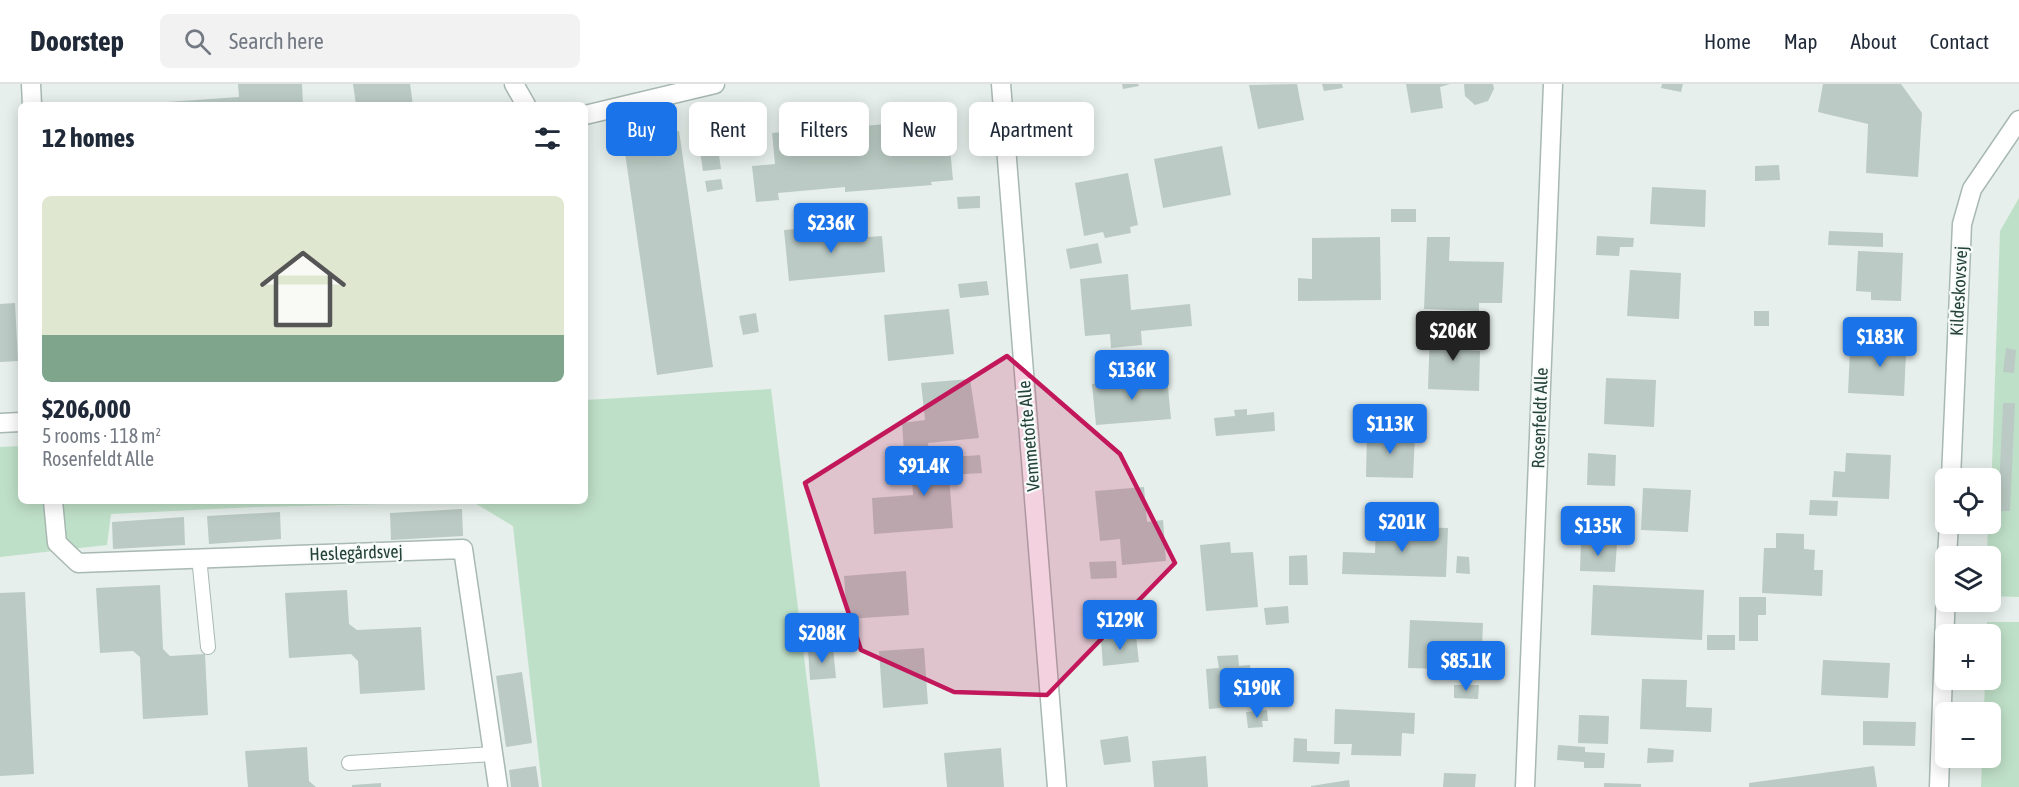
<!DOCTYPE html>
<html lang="en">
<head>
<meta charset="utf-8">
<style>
	:root { --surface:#fff; --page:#f2f2f3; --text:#1f2937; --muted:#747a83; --line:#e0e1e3; --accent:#1a73e8 }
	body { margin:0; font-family:"Asap Condensed",sans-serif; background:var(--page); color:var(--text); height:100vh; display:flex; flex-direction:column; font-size:22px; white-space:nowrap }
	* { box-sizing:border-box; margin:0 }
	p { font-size:20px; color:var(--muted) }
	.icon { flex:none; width:33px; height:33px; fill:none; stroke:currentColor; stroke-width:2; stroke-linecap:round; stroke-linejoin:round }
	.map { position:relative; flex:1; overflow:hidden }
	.sheet { position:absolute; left:18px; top:18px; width:570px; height:402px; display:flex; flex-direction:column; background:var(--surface); border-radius:9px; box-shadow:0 3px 15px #0003 }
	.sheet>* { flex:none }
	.banner { position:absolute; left:606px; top:18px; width:570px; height:54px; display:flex; gap:12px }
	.controls { position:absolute; left:1935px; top:384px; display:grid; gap:12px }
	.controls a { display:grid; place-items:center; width:66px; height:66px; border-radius:9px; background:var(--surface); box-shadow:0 3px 15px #0003; font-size:30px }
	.price { position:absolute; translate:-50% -51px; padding:0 14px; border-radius:6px; background:var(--accent); color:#fff; font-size:20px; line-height:39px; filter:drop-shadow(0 2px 3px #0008) }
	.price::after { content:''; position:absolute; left:50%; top:36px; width:18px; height:14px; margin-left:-9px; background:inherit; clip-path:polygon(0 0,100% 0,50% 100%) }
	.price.current { background:#222; color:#fff }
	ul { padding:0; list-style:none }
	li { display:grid; align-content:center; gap:12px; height:318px; padding:0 24px }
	li span { display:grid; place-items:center; height:186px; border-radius:9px; color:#555 }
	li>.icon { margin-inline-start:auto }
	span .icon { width:108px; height:108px; fill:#fffc; stroke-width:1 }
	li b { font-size:26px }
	h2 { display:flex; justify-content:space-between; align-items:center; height:72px; padding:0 24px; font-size:26px }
	.chip { padding:0 21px; border-radius:9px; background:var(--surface); box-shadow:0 3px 15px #0003; font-size:21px; line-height:54px }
	.chip.current { background:var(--accent); color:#fff }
	header { display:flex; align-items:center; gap:36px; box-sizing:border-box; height:84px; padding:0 30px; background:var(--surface); border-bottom:2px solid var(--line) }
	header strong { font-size:28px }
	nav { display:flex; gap:33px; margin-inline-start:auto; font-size:21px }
	.search { width:420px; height:54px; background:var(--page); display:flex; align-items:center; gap:15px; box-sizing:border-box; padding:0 21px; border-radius:9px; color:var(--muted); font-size:22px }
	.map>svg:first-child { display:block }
	.green { fill:#bfe0c8 }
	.building { fill:#bbcac4 }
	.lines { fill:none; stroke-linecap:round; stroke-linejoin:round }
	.service-casing { stroke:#a8b8b2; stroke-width:16 }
	.minor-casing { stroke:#a8b8b2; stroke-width:21 }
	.service { stroke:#fff; stroke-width:14 }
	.minor { stroke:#fff; stroke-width:18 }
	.marked { fill:#c2185b; fill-opacity:0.2; stroke:#c2185b; stroke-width:4.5; stroke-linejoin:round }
	.labels { text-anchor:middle; stroke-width:4.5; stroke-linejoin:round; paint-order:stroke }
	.street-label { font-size:18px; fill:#24423a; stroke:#f7fbf9 }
</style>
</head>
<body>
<header>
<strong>Doorstep</strong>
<div class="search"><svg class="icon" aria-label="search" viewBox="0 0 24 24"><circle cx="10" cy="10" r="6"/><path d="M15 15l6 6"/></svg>Search here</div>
<nav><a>Home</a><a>Map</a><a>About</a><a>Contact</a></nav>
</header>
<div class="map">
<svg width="2019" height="703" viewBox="0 0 2019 703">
	<rect width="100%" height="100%" fill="#e6efeb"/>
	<path class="green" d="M 2019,114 L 2019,513 L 1991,512 L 1990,472 L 1987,472 L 1988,440 L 1990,440 L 2000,147 Z
		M 771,305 L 820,703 L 542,703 L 513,442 L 473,418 L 255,423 L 111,430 L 107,461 L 0,473 L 0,363 L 21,362 L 21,417 L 585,417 L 585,316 Z
		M 1987,538 L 2019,538 L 2019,703 L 1981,703 L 1982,674 L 1990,674 L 1990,628 L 1984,628 L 1985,596 L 1990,596 L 1990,550 L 1987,550 Z"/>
	<path class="building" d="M 238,0 L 302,0 L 303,21 L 124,21 L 239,13 Z
		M 353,0 L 410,0 L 413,21 L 356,21 Z
		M 1122,0 L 1138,0 L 1139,2 L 1123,5 Z
		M 1297,0 L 1304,36 L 1258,45 L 1249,1 Z
		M 1322,0 L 1342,0 L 1343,4 L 1324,7 Z
		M 1406,0 L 1450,0 L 1440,3 L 1443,24 L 1411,29 Z
		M 1464,0 L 1493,0 L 1494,5 L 1488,17 L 1475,21 L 1465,12 Z
		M 1662,0 L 1683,0 L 1681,8 L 1661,4 Z
		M 1823,0 L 1901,0 L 1922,29 L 1918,93 L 1866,89 L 1868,40 L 1818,28 Z
		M 886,40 L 888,58 L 928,55 L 929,65 L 950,64 L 953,96 L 931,98 L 932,101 L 845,108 L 845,103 L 778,109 L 779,116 L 756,118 L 752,82 L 775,80 L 772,49 L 813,45 L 814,64 L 844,62 L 842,44 Z
		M 715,44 L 721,85 L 703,87 L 697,47 Z
		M 679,47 L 713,283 L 657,291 L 623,55 Z
		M 1222,62 L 1231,111 L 1163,124 L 1154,75 Z
		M 1779,81 L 1780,96 L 1755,97 L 1755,82 Z
		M 1128,89 L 1138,141 L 1130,143 L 1131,149 L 1105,154 L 1103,148 L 1084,152 L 1075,99 Z
		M 721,95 L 723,105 L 707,108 L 705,97 Z
		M 1652,103 L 1706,106 L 1705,143 L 1650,140 Z
		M 980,112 L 980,124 L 958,125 L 957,113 Z
		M 1391,125 L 1416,125 L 1416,138 L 1391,138 Z
		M 838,141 L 839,155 L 882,152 L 885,188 L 789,197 L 784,146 Z
		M 1829,147 L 1883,149 L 1883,163 L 1828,161 Z
		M 1597,152 L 1634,154 L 1633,163 L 1620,163 L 1619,172 L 1596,171 Z
		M 1380,153 L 1381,216 L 1298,217 L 1298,194 L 1312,195 L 1312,154 Z
		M 1427,153 L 1450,153 L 1449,177 L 1504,178 L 1502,219 L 1479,219 L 1479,227 L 1424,225 Z
		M 1098,159 L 1102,179 L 1070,185 L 1066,165 Z
		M 1858,167 L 1903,169 L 1901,217 L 1871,216 L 1871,208 L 1856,207 Z
		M 1630,186 L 1681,189 L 1679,235 L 1627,232 Z
		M 1128,190 L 1131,226 L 1190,220 L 1192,242 L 1141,247 L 1142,261 L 1111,264 L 1110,250 L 1085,252 L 1080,195 Z
		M 987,197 L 989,211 L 960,214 L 958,200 Z
		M 15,219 L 18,277 L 0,278 L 0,220 Z
		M 949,225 L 954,270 L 888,277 L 884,231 Z
		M 1754,227 L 1769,227 L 1769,242 L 1754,242 Z
		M 756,229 L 759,248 L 743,251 L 739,232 Z
		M 1430,245 L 1467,246 L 1466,266 L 1480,267 L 1479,307 L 1428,305 Z
		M 1882,247 L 1907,248 L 1904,312 L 1848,309 L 1850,266 L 1881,268 Z
		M 2006,264 L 2016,266 L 2014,289 L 2003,288 Z
		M 1167,293 L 1171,335 L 1096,341 L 1092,300 Z
		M 1606,294 L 1656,296 L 1654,343 L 1604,340 Z
		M 970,295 L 979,354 L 928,359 L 929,367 L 904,369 L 902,339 L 925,336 L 921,299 Z
		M 2003,319 L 2015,319 L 2010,427 L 1998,427 Z
		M 1247,325 L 1247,331 L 1274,328 L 1275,347 L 1216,352 L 1214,334 L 1235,332 L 1234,326 Z
		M 1367,348 L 1415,350 L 1413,394 L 1366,393 Z
		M 1588,369 L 1616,371 L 1615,402 L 1587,401 Z
		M 1846,369 L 1891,371 L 1889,415 L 1832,413 L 1834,387 L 1845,388 Z
		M 980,371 L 982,389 L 949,391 L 953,444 L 874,450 L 872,414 L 913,411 L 911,376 Z
		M 1144,403 L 1147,438 L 1163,436 L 1166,477 L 1122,481 L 1120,455 L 1100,457 L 1095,407 Z
		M 1643,404 L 1691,406 L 1688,448 L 1641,446 Z
		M 1810,416 L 1838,417 L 1837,432 L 1809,431 Z
		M 462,425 L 463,452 L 391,456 L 390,429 Z
		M 280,428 L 281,455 L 209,460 L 207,432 Z
		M 184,433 L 185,461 L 113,465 L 112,438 Z
		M 1376,442 L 1448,444 L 1446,493 L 1342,490 L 1343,468 L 1375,469 Z
		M 1776,449 L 1804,450 L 1804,465 L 1815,466 L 1814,486 L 1823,486 L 1822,512 L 1762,509 L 1764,464 L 1776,464 Z
		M 1230,458 L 1231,469 L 1253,468 L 1258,523 L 1206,527 L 1200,461 Z
		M 1581,458 L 1617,459 L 1615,488 L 1580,487 Z
		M 1307,471 L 1308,501 L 1289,501 L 1289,472 Z
		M 1457,472 L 1469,473 L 1470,490 L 1456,489 Z
		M 1116,477 L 1117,494 L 1091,495 L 1089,478 Z
		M 906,487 L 909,531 L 847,535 L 844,492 Z
		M 160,501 L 163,565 L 170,572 L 205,570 L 208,631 L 143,635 L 140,573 L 133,567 L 100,569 L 96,504 Z
		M 1593,501 L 1704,506 L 1702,556 L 1591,551 Z
		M 347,506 L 349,540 L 357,546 L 421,543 L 425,606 L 360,610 L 358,577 L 351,570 L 289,574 L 285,509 Z
		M 25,508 L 34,690 L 0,692 L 0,509 Z
		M 1739,513 L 1766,513 L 1766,531 L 1758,531 L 1758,557 L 1739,557 Z
		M 1288,522 L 1289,539 L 1266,541 L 1264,524 Z
		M 1410,536 L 1483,539 L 1481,586 L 1408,584 Z
		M 831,539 L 832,554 L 804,557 L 803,541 Z
		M 1707,551 L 1735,551 L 1735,566 L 1707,566 Z
		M 1136,552 L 1139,578 L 1103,582 L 1101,556 Z
		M 833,563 L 836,594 L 810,596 L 808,565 Z
		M 924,564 L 928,620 L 883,624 L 879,567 Z
		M 1238,571 L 1239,582 L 1250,581 L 1254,621 L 1209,625 L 1206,585 L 1219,584 L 1217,572 Z
		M 1823,576 L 1890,579 L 1888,614 L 1821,611 Z
		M 522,588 L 532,659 L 506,663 L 496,592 Z
		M 1642,595 L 1687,596 L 1686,623 L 1712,624 L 1711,648 L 1640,645 Z
		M 1454,601 L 1479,601 L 1478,615 L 1454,614 Z
		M 1335,625 L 1415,629 L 1414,650 L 1402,649 L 1401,672 L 1351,671 L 1352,660 L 1334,660 Z
		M 1267,626 L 1268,637 L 1262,637 L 1263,643 L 1248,644 L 1246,628 Z
		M 1579,631 L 1609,632 L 1608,660 L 1578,659 Z
		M 1863,637 L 1916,638 L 1915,662 L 1863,661 Z
		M 1128,652 L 1131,678 L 1104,681 L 1100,656 Z
		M 1294,654 L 1307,655 L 1307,667 L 1340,668 L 1339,680 L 1293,678 Z
		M 1558,661 L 1585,663 L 1585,668 L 1605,669 L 1604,684 L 1584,684 L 1584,678 L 1557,676 Z
		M 307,663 L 309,697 L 316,703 L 248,703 L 245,667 Z
		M 1001,664 L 1004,703 L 947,703 L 944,669 Z
		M 1648,664 L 1674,666 L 1673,678 L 1647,679 Z
		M 1206,672 L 1208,703 L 1154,703 L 1152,677 Z
		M 536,682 L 539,703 L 511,703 L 509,686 Z
		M 1874,682 L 1877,703 L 1749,703 L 1749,699 Z
		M 1444,689 L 1476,690 L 1475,703 L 1443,703 Z
		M 1349,696 L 1350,703 L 1311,703 L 1311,702 Z
		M 381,699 L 381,703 L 352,703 L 352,701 Z
		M 1604,699 L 1641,700 L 1641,703 L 1604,703 Z"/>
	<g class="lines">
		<g class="service-casing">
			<path id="service" d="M 199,473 L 208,563
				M 349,679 L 493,670"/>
		</g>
		<g class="minor-casing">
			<path id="minor" d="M 31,0 L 32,21
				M 514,0 L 526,21
				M 1001,0 L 1057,703
				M 585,31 L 715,0
				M 0,339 L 21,338
				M 1951,394 L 1962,140 L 1972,105 L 2019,36
				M 53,417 L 57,459 L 78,479 L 463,465 L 498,703
				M 1947,472 L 1949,440
				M 1525,703 L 1553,0
				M 1939,703 L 1946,505"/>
		</g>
		<use href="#service" class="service"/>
		<use href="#minor" class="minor"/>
	</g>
	<path class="marked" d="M 1007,272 L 1120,370 L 1175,479 L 1047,611 L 954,608 L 861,566 L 805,399 Z"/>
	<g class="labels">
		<g class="street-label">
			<text transform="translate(1959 207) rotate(-87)" y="6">Kildeskovsvej</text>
			<text transform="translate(1540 334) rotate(-88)" y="6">Rosenfeldt Alle</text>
			<text transform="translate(1029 352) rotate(-95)" y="6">Vemmetofte Alle</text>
			<text transform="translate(356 469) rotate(-2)" y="6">Heslegårdsvej</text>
		</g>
	</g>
</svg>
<div class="controls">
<a><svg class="icon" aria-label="locate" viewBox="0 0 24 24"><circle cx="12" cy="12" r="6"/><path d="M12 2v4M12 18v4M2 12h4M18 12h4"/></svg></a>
<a><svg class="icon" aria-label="layers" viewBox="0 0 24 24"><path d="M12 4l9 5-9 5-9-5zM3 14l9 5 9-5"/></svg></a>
<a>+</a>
<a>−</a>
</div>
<b class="price" style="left:831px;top:170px">$236K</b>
<b class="price current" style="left:1453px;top:278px">$206K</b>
<b class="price" style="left:1880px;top:284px">$183K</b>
<b class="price" style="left:1132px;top:317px">$136K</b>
<b class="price" style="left:1390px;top:371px">$113K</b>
<b class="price" style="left:924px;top:413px">$91.4K</b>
<b class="price" style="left:1402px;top:469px">$201K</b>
<b class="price" style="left:1598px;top:473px">$135K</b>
<b class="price" style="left:1120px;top:567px">$129K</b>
<b class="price" style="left:822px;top:580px">$208K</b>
<b class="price" style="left:1466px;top:608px">$85.1K</b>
<b class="price" style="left:1257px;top:635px">$190K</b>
<div class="banner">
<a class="chip current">Buy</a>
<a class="chip">Rent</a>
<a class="chip">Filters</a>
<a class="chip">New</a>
<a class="chip">Apartment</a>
</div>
<section class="sheet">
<h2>12 homes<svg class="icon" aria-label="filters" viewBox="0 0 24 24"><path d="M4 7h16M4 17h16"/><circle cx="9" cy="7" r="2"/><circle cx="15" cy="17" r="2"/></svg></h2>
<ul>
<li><span style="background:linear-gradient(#dfe7d0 75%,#7fa58c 0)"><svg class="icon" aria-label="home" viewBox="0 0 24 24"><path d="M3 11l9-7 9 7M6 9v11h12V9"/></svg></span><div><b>$206,000</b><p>5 rooms · 118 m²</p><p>Rosenfeldt Alle</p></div></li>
</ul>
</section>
</div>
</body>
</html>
